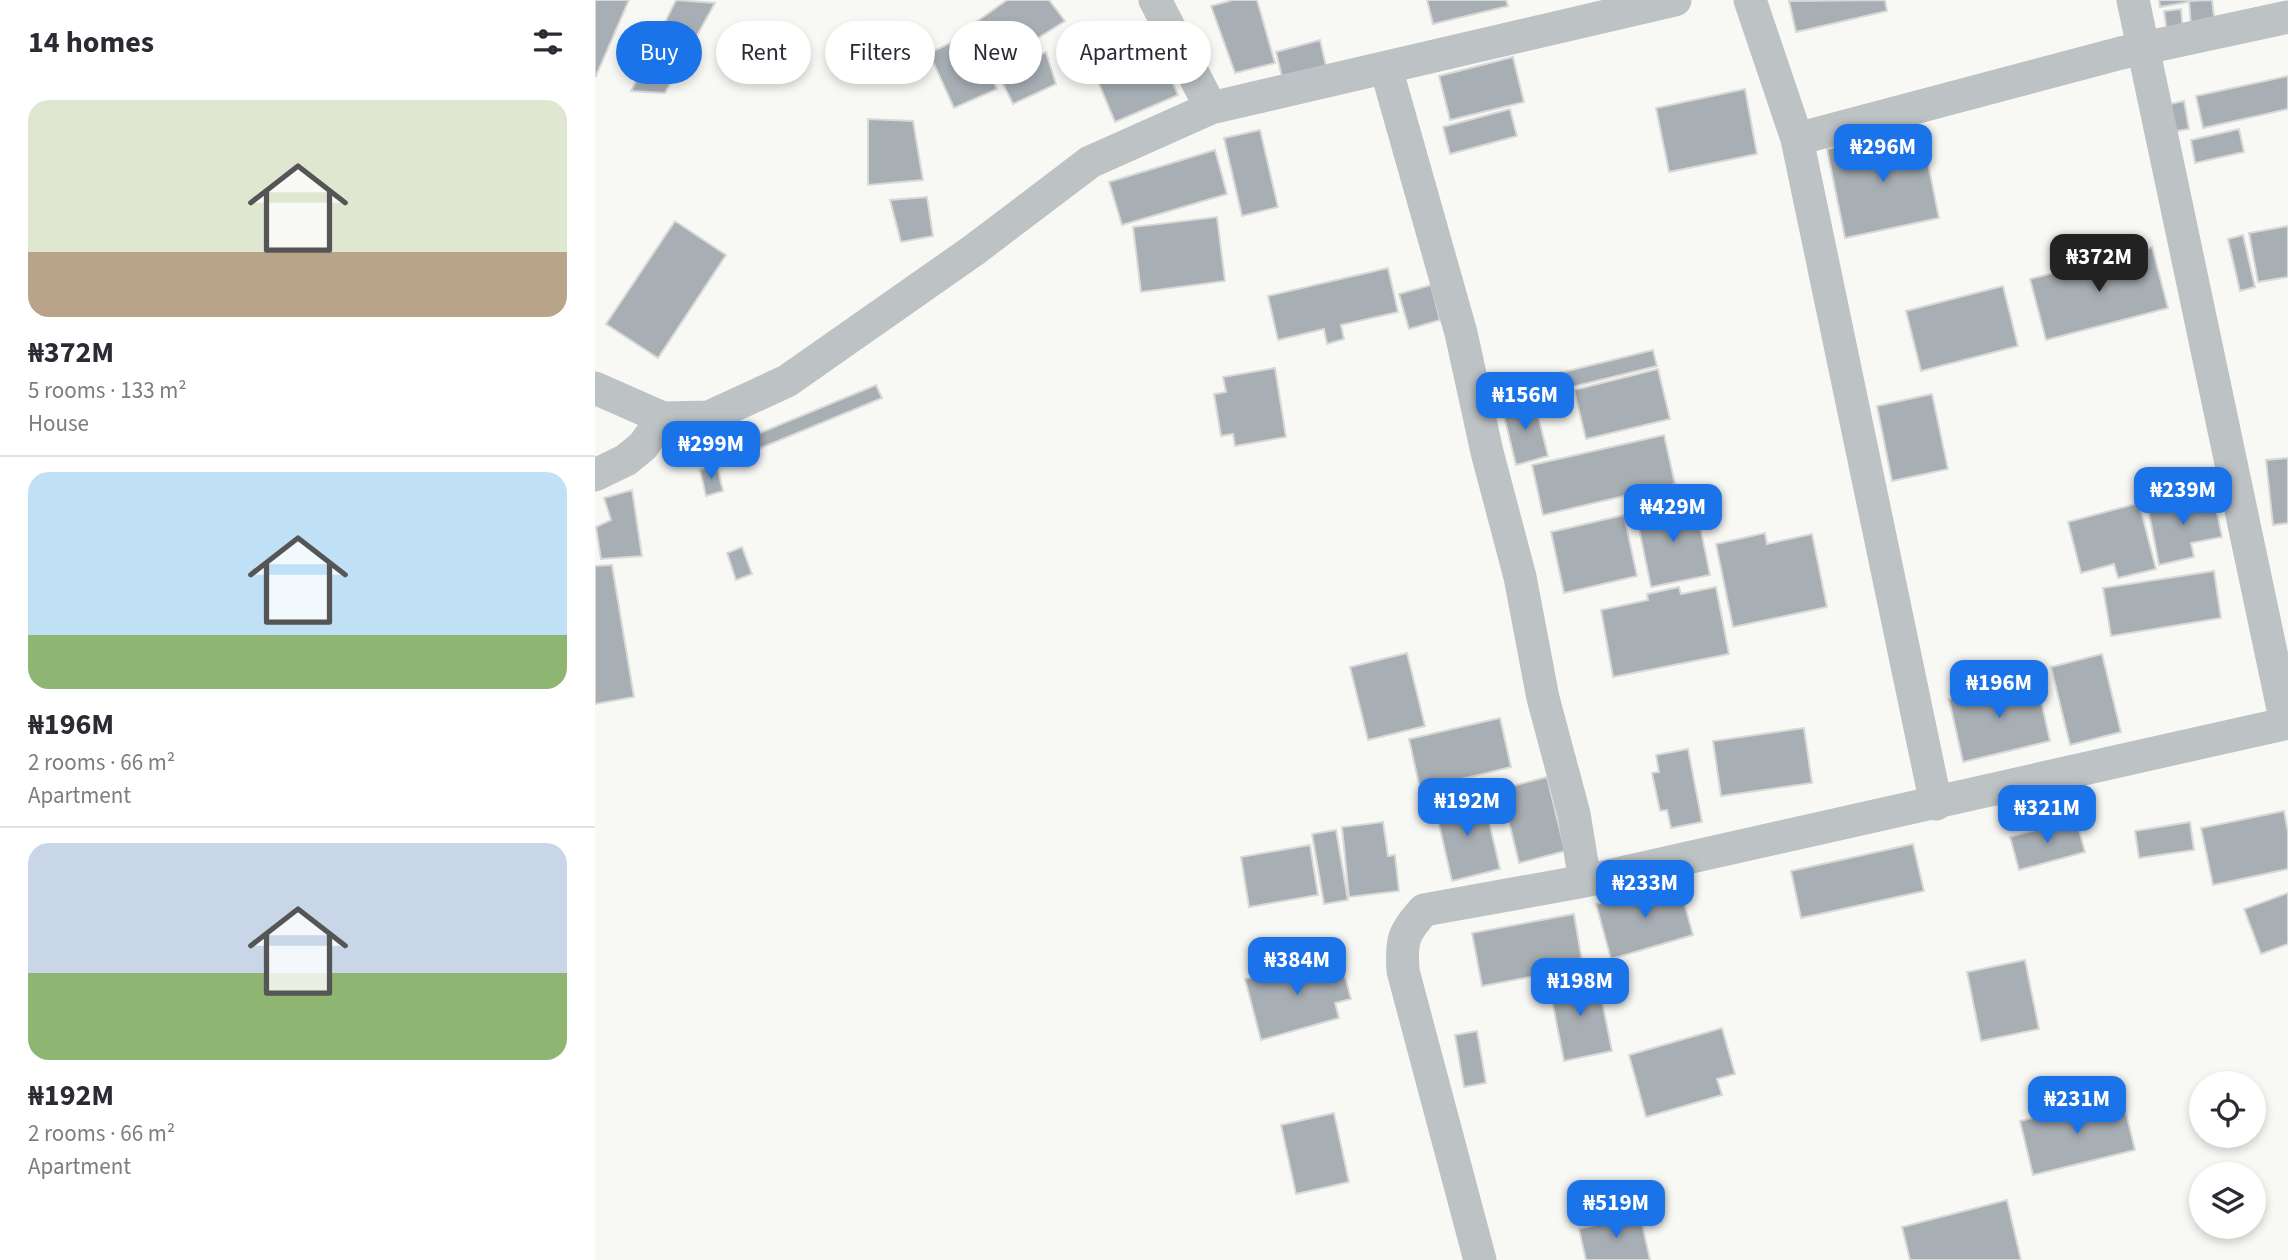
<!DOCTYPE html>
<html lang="en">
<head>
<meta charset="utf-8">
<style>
	:root { --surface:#fff; --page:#f2f2f3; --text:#2b2b33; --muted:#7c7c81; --line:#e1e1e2; --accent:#1a73e8 }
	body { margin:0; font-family:"Source Sans 3",sans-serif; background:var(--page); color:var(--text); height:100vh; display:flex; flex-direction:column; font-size:26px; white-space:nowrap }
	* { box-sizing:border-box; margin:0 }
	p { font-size:23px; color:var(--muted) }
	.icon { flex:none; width:38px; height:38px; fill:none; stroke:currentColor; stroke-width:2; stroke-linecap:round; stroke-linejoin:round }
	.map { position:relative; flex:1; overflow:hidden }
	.sheet { display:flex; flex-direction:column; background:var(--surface); width:595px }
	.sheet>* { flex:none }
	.banner { position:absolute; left:21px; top:21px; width:665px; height:63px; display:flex; gap:14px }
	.fabs { position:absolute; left:1594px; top:1071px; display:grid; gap:14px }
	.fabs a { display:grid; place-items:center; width:77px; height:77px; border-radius:50%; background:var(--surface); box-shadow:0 4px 10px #0003; font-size:35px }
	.price { position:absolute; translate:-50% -60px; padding:0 16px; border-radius:14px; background:var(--accent); color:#fff; font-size:23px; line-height:46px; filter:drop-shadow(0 2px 4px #0008) }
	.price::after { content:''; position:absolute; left:50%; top:42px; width:21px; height:16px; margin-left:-10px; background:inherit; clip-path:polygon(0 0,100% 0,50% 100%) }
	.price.active { background:#222; color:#fff }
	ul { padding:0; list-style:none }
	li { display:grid; align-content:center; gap:14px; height:371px; padding:0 28px }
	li+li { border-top:2px solid var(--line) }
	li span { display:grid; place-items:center; height:217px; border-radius:21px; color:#555 }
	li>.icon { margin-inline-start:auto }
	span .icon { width:126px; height:126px; fill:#fffc; stroke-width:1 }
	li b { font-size:30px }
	h2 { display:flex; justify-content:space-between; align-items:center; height:84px; padding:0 28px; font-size:30px }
	.chip { padding:0 24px; border-radius:32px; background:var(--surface); box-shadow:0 4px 10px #0003; font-size:24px; line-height:63px }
	.chip.active { background:var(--accent); color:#fff }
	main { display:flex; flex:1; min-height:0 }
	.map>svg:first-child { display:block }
	.building { fill:#a7aeb4; stroke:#d9d9d8; stroke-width:2 }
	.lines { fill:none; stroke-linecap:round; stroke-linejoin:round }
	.minor { stroke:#bdc2c5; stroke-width:33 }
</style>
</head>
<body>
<main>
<section class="sheet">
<h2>14 homes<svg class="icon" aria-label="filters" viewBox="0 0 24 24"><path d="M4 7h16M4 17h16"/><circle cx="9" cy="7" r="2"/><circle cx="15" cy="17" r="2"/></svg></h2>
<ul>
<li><span style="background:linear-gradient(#dfe7d0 70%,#b9a48a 0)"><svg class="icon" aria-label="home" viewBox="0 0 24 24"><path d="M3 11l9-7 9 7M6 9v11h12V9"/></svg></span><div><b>₦372M</b><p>5 rooms · 133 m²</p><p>House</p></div></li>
<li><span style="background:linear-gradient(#bfe0f5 75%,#8fb573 0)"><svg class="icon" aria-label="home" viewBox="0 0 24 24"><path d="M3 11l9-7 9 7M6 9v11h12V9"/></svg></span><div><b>₦196M</b><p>2 rooms · 66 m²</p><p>Apartment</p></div></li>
<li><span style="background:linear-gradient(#c9d6e8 60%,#8fb573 0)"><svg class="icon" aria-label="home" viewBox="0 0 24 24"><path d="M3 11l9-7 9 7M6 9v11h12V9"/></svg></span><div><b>₦192M</b><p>2 rooms · 66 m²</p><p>Apartment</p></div></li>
</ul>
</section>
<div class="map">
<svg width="1693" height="1260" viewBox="0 0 1693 1260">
	<rect width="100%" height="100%" fill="#f8f8f5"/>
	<path class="building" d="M 0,0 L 34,0 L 1,76 L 0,75 Z
		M 81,0 L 120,3 L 70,93 L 36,91 Z
		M 412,0 L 454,0 L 470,21 L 408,60 L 377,25 Z
		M 638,0 L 662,0 L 680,63 L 640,73 L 616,6 Z
		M 832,0 L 911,0 L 913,6 L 838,24 Z
		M 1290,0 L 1292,11 L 1201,32 L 1194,1 Z
		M 1564,0 L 1592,0 L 1593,2 L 1565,7 Z
		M 1617,0 L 1620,23 L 1596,26 L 1594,1 Z
		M 1586,9 L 1588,31 L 1572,33 L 1569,11 Z
		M 377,33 L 402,89 L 359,108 L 334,53 Z
		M 559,38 L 583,95 L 520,122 L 496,65 Z
		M 725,40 L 731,66 L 687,77 L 681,52 Z
		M 451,52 L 461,84 L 418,104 L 402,72 Z
		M 918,57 L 929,102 L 855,120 L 844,76 Z
		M 1693,76 L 1693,109 L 1608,128 L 1601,96 Z
		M 1150,89 L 1162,154 L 1074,172 L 1061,108 Z
		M 1589,101 L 1594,129 L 1576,132 L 1571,105 Z
		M 915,109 L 922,136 L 855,154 L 848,127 Z
		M 273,119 L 318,121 L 328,180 L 273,185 Z
		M 1326,129 L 1344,218 L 1250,238 L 1232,149 Z
		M 1644,129 L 1649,152 L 1600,163 L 1596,140 Z
		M 665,130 L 683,207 L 647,216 L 629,138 Z
		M 620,150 L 632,194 L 527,225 L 514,182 Z
		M 332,197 L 338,236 L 306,242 L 295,200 Z
		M 622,217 L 630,281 L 546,292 L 538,227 Z
		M 80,221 L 131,255 L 63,358 L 11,324 Z
		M 1693,226 L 1693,277 L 1663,282 L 1654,233 Z
		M 1648,235 L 1660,287 L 1645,291 L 1633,239 Z
		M 1557,247 L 1573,308 L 1451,340 L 1435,279 Z
		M 793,268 L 803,312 L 746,325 L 749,339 L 732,344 L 729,329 L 683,340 L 673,296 Z
		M 836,285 L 845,320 L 814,329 L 804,294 Z
		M 1408,286 L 1423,346 L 1326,371 L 1311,311 Z
		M 1058,350 L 1062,366 L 940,396 L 936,380 Z
		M 680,368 L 691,437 L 640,446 L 638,434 L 626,436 L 619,394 L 631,392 L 628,377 Z
		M 1063,369 L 1075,419 L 991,439 L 979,390 Z
		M 281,385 L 287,398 L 122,466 L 109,456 Z
		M 1337,394 L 1353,469 L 1297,481 L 1282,406 Z
		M 939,399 L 953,456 L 921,465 L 907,408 Z
		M 1069,435 L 1080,484 L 948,515 L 937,465 Z
		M 1693,458 L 1693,523 L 1678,525 L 1671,460 Z
		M 122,466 L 128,491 L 111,496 L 105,470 Z
		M 37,490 L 47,556 L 6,559 L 1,527 L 16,520 L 9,498 Z
		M 1618,494 L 1627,537 L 1596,543 L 1599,557 L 1564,565 L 1553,508 Z
		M 1100,501 L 1115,575 L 1056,587 L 1041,514 Z
		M 1544,503 L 1561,569 L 1523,578 L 1519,564 L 1486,573 L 1473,522 Z
		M 1029,515 L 1042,576 L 969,593 L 956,532 Z
		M 1170,533 L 1172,544 L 1217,534 L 1232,607 L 1138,627 L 1121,544 Z
		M 147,547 L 157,574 L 141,580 L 132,553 Z
		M 17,565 L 39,697 L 0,704 L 0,566 Z
		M 1619,571 L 1626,618 L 1516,636 L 1508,588 Z
		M 1084,587 L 1086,594 L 1121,587 L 1134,654 L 1018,677 L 1006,610 L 1053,600 L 1052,594 Z
		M 812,653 L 830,726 L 773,740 L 755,667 Z
		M 1507,654 L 1526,732 L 1475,745 L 1456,667 Z
		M 1441,678 L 1455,741 L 1368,762 L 1354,699 Z
		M 905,718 L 916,767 L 825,789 L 814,739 Z
		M 1209,728 L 1217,783 L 1126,796 L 1118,741 Z
		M 1093,749 L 1107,822 L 1076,828 L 1072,810 L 1065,811 L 1057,773 L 1064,772 L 1061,755 Z
		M 952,777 L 970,851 L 924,863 L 906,789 Z
		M 888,796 L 905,869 L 857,881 L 840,807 Z
		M 1689,811 L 1693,832 L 1693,869 L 1618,885 L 1606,828 Z
		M 1481,819 L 1490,852 L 1424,870 L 1415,837 Z
		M 788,822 L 793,856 L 800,855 L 804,891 L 754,897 L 747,827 Z
		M 1595,822 L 1599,850 L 1544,858 L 1540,831 Z
		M 741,830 L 753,900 L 729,904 L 717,834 Z
		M 1318,844 L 1329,891 L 1206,918 L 1196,871 Z
		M 715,845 L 723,895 L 654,907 L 646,857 Z
		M 1083,880 L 1098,935 L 1016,959 L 1001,904 Z
		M 1693,893 L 1693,944 L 1666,954 L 1649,909 Z
		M 979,914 L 988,967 L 887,986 L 877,933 Z
		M 728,958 L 731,969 L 747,965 L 756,999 L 740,1003 L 744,1018 L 666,1040 L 650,979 Z
		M 1430,960 L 1444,1029 L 1386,1041 L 1372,972 Z
		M 1002,976 L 1017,1051 L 969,1061 L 954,985 Z
		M 1127,1028 L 1140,1074 L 1122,1079 L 1127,1095 L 1051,1117 L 1034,1055 Z
		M 882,1031 L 891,1083 L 869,1087 L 860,1035 Z
		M 1527,1096 L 1540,1150 L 1438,1175 L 1425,1121 Z
		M 739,1113 L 754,1182 L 701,1194 L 686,1125 Z
		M 1412,1200 L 1426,1260 L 1315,1260 L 1307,1227 Z
		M 1045,1214 L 1055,1260 L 991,1260 L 984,1229 Z"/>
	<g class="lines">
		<path class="minor" d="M 560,0 L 616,108
			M 1155,0 L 1202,139 L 1526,53 L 1693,17
			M 1538,0 L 1691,723
			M 791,68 L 866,333 L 892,452 L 925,577 L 948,698 L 979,814 L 990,881
			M 1202,139 L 1341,804
			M 0,388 L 68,418 L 114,417 L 192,381 L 379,250 L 495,162 L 616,108 L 1080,0
			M 0,475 L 31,460 L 48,446 L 68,418
			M 885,1260 L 808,971 C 806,940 808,933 829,910 L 990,881 L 1693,723"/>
	</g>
</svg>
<div class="fabs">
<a><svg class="icon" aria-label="locate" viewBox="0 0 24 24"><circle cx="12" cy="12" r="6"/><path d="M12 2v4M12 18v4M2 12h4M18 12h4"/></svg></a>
<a><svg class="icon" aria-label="layers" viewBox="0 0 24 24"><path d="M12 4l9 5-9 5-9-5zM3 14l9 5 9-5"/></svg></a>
</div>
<b class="price" style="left:1288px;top:184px">₦296M</b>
<b class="price active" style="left:1504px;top:294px">₦372M</b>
<b class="price" style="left:930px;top:432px">₦156M</b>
<b class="price" style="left:116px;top:481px">₦299M</b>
<b class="price" style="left:1588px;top:527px">₦239M</b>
<b class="price" style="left:1078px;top:544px">₦429M</b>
<b class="price" style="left:1404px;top:720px">₦196M</b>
<b class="price" style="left:872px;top:838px">₦192M</b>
<b class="price" style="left:1452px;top:845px">₦321M</b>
<b class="price" style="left:1050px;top:920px">₦233M</b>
<b class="price" style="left:702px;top:997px">₦384M</b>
<b class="price" style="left:985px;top:1018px">₦198M</b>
<b class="price" style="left:1482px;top:1136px">₦231M</b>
<b class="price" style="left:1021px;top:1240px">₦519M</b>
<div class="banner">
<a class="chip active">Buy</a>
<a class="chip">Rent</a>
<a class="chip">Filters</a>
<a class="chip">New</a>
<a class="chip">Apartment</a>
</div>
</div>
</main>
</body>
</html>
